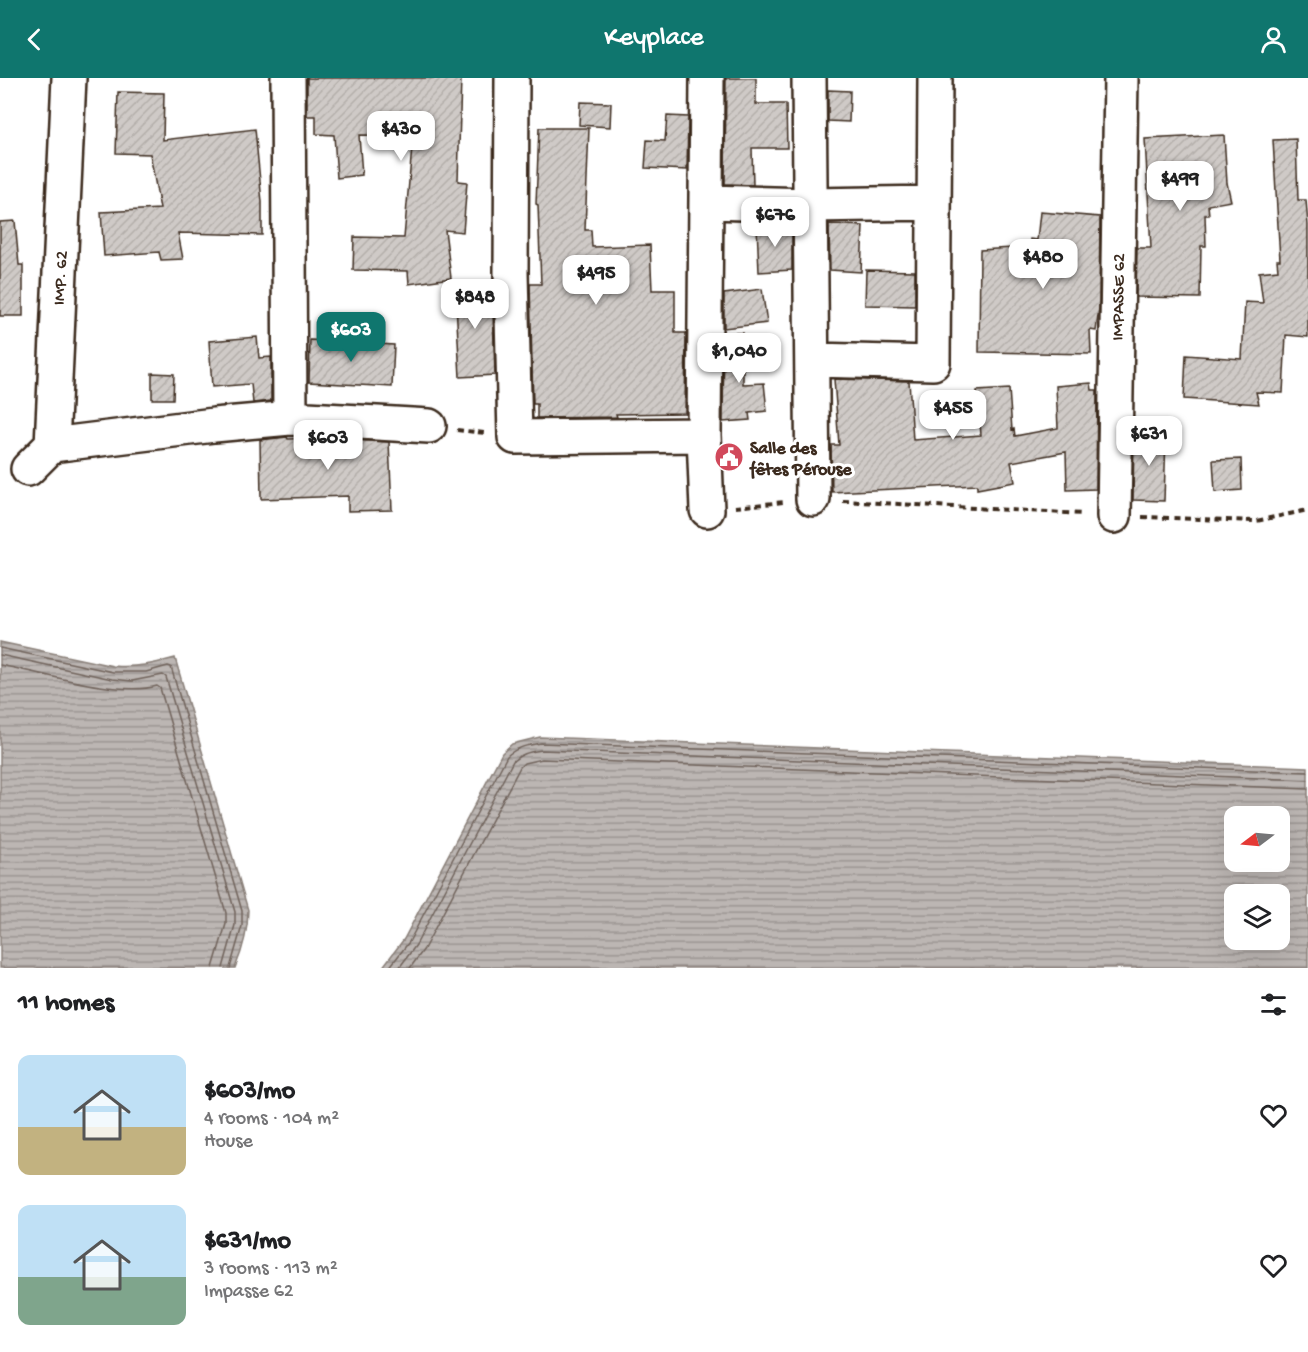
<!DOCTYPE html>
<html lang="en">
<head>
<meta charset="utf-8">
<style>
	:root { --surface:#fff; --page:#f6f6f6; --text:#202124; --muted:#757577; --accent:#0f766e }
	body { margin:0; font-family:"Gochi Hand",sans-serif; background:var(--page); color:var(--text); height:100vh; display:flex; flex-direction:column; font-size:22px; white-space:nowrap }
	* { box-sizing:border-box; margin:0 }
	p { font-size:20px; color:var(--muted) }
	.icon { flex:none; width:33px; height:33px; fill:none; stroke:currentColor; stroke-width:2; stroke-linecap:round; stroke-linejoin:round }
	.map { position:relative; height:890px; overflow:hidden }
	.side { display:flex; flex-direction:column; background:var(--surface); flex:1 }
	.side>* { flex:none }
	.needle { width:39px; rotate:254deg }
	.buttons { position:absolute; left:1224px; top:728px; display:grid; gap:12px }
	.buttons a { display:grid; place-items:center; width:66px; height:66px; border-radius:12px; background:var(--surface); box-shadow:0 6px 24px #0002; font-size:30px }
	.price { position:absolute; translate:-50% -51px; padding:0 14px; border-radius:12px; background:#fff; color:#222; font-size:20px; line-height:39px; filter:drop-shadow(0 2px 3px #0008) }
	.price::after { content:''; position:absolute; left:50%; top:36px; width:18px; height:14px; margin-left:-9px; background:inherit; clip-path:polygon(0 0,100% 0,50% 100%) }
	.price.active { background:var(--accent); color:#fff }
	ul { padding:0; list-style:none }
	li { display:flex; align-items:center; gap:18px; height:150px; padding:0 18px }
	li span { display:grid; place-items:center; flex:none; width:168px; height:120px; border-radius:12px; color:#555 }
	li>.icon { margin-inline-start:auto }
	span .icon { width:72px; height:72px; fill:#fffc; stroke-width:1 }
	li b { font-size:26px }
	h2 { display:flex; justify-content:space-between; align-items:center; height:72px; padding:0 18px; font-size:26px }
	header { display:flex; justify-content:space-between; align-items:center; height:78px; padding:0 18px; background:var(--accent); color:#fff; font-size:27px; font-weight:600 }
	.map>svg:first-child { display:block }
	.water { fill:url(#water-rules); stroke:#887e77; stroke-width:1.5; fill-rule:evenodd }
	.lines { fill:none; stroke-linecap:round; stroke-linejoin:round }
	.shore { stroke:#6f625a; stroke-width:1.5 }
	.building { fill:url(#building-hatch); stroke:#3b2a1e; stroke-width:1.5 }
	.minor-casing { stroke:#3b2a1e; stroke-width:38 }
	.path { stroke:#3b2a1e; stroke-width:4; stroke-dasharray:6 4.5; stroke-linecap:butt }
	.minor { stroke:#fff; stroke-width:33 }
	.labels { text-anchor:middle; stroke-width:6; stroke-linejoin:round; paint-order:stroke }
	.street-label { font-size:18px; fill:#3b2a1e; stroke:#fff }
	.poi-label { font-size:18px; font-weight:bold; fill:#3b2a1e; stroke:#fff; text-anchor:start }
</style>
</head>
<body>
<header><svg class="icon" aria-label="back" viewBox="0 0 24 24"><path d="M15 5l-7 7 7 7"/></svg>Keyplace<svg class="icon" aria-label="person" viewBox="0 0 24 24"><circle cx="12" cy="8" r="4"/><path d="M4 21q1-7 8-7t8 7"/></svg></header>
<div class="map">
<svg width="1308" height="890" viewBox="0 0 1308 890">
	<defs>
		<pattern id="water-rules" width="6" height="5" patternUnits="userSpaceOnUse" patternTransform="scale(1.5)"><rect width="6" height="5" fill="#bcb6b3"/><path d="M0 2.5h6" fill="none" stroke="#9a9491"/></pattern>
		<pattern id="building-hatch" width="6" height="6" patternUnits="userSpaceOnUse" patternTransform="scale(1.5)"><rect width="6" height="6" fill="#cfcac7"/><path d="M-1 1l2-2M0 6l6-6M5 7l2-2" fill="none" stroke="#b3aeaa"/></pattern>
	</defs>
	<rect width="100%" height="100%" fill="#fff"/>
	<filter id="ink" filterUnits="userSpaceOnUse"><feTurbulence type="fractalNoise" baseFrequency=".0167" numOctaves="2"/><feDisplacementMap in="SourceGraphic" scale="12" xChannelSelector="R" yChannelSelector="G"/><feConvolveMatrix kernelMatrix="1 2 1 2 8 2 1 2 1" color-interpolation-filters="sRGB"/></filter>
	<g filter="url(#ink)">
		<path class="water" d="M 0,564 L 113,588 C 136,590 153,586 175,580 L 248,832 C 248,853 243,871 235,890 L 0,890 Z
			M 540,659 L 1308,689 L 1308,890 L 382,890 L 404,861 L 502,675 L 512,666 ZM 1234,738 L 1280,738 L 1280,783 L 1234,783 ZM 1234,816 L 1280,816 L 1280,861 L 1234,861 Z"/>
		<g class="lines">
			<path class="shore" d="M 0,570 L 113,594 L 146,594 L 168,588 L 171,589 L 242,833 L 242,848 L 230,890
				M 0,577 L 112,601 L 132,603 L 163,597 L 166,599 L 235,834 L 235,847 L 223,890
				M 0,587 C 42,595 118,619 157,608 L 160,610 L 226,835 L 226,846 L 213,890
				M 389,890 L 409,864 L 507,678 C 517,669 528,667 541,665 L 1308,694
				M 399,890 L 416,867 L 513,683 C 521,675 531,674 542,672 L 1308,702
				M 410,890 L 424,871 L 520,689 L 524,685 L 542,681 L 1308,711"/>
		</g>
		<path class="building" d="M 307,0 L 461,0 L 458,103 L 467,104 L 463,154 L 445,152 L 451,200 L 409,206 L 408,193 L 353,192 L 354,159 L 404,160 L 413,58 L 359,57 L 362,97 L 337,100 L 334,57 L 316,56 L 316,38 L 307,38 Z
			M 726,0 L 756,0 L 756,26 L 786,26 L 787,70 L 752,70 L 753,107 L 725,106 Z
			M 828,12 L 850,13 L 849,44 L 828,43 Z
			M 118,14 L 164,15 L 163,62 L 255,51 L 262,124 L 262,157 L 178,155 L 183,181 L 161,182 L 159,174 L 104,178 L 101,134 L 160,131 L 150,76 L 116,75 Z
			M 580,24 L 611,25 L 610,49 L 579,47 Z
			M 667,38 L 688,39 L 687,92 L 645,90 L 647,62 L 665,63 Z
			M 539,50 L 589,50 L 585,152 L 591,152 L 592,169 L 650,167 L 652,212 L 675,212 L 675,255 L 686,255 L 685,335 L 616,336 L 617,339 L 537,340 L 537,326 L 533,326 L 530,206 L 541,206 L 538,127 L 536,126 Z
			M 1224,57 L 1227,105 L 1231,123 L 1208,127 L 1209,137 L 1205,137 L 1206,168 L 1201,168 L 1200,220 L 1136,219 L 1137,170 L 1151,170 L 1145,61 Z
			M 1296,61 L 1298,122 L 1306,122 L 1308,147 L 1308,259 L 1286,257 L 1283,315 L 1256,314 L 1259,326 L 1184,321 L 1186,277 L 1242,281 L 1245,224 L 1263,225 L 1259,194 L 1278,192 L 1277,182 L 1280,182 L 1273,62 Z
			M 1040,134 L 1100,139 L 1099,230 L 1096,253 L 1090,252 L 1091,276 L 979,274 L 980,172 L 1029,169 L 1030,161 L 1037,162 Z
			M 15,143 L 19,187 L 23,187 L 23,238 L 0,238 L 0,144 Z
			M 792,146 L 792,192 L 759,194 L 757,148 Z
			M 829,146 L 863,148 L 861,194 L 830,192 Z
			M 866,192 L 915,193 L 915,228 L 865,227 Z
			M 492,205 L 495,297 L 460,299 L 455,207 Z
			M 762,211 L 767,245 L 724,250 L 724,216 Z
			M 724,255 L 743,255 L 743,306 L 764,305 L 767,333 L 749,335 L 750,342 L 723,344 Z
			M 257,259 L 259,280 L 271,279 L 271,323 L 253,325 L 251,306 L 212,309 L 209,263 Z
			M 310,262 L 394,267 L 392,309 L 309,304 Z
			M 152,295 L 174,296 L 173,321 L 152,321 Z
			M 834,301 L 909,303 L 913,362 L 981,357 L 977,313 L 1009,311 L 1012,352 L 1014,351 L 1015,358 L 1058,350 L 1056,308 L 1091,305 L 1092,312 L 1097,312 L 1096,411 L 1067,412 L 1066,374 L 1011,384 L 1015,404 L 977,411 L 977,407 L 832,414 L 831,367 L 839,367 Z
			M 1134,356 L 1166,357 L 1164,423 L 1133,422 Z
			M 287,359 L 288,361 L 315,360 L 389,364 L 392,432 L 348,433 L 348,418 L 261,421 L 260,362 Z
			M 1241,381 L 1242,412 L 1215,414 L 1213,382 Z"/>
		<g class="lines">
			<g class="minor-casing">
				<path id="minor" d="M 288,0 L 290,340
					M 512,0 L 511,195 L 515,359 L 704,357 L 707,0
					M 809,0 L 813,421
					M 707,124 L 811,127 L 934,125
					M 813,282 L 933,285 L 935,0
					M 704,357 L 707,432
					M 52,367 L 214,347 L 290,340 L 429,348
					M 28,391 L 52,367 L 69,0
					M 1114,438 L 1121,0"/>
			</g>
			<path class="path" d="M 457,352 L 485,355
				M 843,423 L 1084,436
				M 735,429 L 784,424
				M 1142,439 L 1256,443 L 1308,432"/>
			<use href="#minor" class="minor"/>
		</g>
	</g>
	<defs>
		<g id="civic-disc" transform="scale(1.5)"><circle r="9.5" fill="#d1495b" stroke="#fff"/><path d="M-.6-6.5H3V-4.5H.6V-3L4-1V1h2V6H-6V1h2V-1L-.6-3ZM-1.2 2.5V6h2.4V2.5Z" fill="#fff"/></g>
	</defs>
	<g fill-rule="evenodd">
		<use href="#civic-disc" x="729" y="379"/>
	</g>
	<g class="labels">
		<g class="street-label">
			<text transform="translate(59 200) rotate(-87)" y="6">IMP. 62</text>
			<text transform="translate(1117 219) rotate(-89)" y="6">IMPASSE 62</text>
		</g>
		<g class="poi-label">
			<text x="750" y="375">Salle des<tspan x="750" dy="21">fêtes Pérouse</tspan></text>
		</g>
	</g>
</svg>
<div class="buttons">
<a><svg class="needle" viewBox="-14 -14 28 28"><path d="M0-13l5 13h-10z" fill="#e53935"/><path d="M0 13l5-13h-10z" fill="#757577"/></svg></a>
<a><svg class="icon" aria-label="layers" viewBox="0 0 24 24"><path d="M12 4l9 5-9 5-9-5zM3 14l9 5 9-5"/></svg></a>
</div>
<b class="price" style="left:401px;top:84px">$430</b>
<b class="price" style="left:1180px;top:134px">$499</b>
<b class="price" style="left:775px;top:170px">$676</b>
<b class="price" style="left:1043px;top:212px">$480</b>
<b class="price" style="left:596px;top:228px">$495</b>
<b class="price" style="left:475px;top:252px">$848</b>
<b class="price active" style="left:351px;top:285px">$603</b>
<b class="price" style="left:739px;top:306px">$1,040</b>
<b class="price" style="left:953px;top:363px">$455</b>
<b class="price" style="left:1149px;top:389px">$631</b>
<b class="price" style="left:328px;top:393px">$603</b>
</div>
<section class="side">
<h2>11 homes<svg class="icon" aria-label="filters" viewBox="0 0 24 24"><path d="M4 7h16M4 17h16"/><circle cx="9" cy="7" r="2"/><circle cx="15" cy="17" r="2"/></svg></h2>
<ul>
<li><span style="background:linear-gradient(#bfe0f5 60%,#c2b280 0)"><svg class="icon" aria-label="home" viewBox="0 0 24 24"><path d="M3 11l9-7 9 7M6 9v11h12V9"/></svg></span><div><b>$603/mo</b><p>4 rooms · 104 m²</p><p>House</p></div><svg class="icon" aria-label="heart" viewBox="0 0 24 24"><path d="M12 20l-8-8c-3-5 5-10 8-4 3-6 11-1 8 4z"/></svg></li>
<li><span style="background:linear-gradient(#bfe0f5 60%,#7fa58c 0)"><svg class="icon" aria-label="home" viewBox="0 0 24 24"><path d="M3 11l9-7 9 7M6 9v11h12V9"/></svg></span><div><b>$631/mo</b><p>3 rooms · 113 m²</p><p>Impasse 62</p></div><svg class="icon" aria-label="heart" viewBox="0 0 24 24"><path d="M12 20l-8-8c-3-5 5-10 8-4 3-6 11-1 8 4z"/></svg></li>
</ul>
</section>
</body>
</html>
